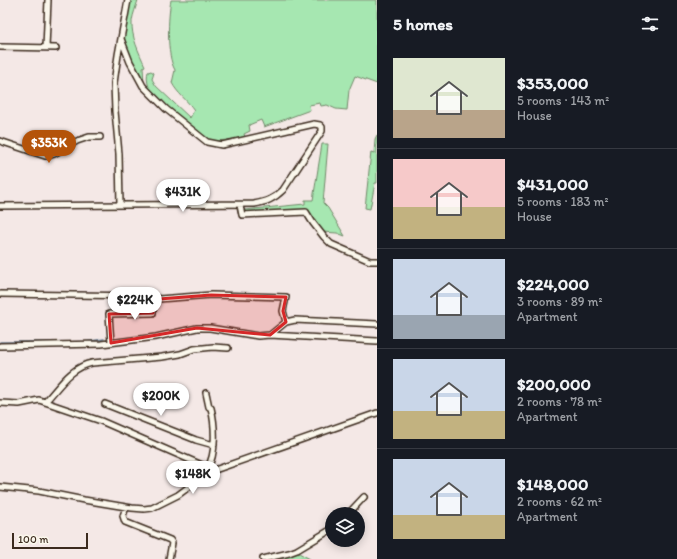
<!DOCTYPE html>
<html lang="en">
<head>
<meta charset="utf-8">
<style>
	:root { --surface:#171b24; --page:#242831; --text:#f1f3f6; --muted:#9ea1a6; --line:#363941; --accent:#b45309 }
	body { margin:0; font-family:Itim,sans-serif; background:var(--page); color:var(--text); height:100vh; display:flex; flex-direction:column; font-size:15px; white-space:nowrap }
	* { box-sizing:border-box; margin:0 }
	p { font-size:13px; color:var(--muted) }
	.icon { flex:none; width:22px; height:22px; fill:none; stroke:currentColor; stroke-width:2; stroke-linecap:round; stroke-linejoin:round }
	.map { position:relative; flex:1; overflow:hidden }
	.sheet { display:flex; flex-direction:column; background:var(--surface); width:300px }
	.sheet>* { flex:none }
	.tools { position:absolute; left:325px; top:507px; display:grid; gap:8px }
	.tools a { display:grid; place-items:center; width:40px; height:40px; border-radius:50%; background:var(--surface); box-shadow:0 2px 10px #0003; font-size:20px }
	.scale { position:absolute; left:12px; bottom:10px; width:76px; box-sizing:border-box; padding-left:4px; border:2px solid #3b2a1e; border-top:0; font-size:11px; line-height:14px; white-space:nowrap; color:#3b2a1e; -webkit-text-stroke:3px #fbf7ec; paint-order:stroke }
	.price { position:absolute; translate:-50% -34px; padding:0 9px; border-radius:14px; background:#fff; color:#222; font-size:13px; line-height:26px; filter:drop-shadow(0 1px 2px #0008) }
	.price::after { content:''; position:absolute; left:50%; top:24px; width:12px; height:9px; margin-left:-6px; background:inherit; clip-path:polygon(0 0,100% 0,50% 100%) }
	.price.active { background:var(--accent); color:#fff }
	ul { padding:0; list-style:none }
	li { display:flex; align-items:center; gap:12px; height:100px; padding:0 16px }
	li+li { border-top:1px solid var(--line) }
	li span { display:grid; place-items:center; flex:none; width:112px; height:80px; border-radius:0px; color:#555 }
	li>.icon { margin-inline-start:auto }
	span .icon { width:48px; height:48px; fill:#fffc; stroke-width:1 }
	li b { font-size:17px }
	h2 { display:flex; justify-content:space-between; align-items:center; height:48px; padding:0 16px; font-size:17px }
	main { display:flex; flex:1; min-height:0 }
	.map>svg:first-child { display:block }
	.green { fill:#a6e7b1; stroke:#708868 }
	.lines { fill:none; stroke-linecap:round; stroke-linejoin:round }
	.stream { stroke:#6c8397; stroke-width:1.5 }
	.minor-casing { stroke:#3b2a1e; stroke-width:8 }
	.minor { stroke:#fbf7ec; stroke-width:5 }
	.marked { fill:#d62828; fill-opacity:0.2; stroke:#d62828; stroke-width:3; stroke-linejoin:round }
</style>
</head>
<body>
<main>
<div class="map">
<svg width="377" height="559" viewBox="0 0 377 559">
	<rect width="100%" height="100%" fill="#f4e8e6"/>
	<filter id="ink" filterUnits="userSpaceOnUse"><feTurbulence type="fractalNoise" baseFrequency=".025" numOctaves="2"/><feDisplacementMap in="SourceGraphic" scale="8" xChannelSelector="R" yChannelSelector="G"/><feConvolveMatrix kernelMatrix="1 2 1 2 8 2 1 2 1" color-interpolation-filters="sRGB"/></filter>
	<g filter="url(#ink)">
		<path class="green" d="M 130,0 L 138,0 C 136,7 133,14 132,21 C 131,37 139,52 145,66 L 143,67 L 144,84 C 137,70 123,46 124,31 C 125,21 128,10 130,0 Z
			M 171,0 L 377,0 L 377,84 L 355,76 L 349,90 L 347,110 L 336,109 L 327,105 L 321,106 L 320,103 L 309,105 L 310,110 L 264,127 L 261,120 L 249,125 L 250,131 L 244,134 L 245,137 C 234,139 221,142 210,140 C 200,137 159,102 152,93 C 148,88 146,78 148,72 L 151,71 L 154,73 L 152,79 L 156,86 L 190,118 L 194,110 C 187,100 177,93 172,83 L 175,70 C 166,55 168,17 171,0 Z
			M 377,135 L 377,183 L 375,183 L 370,209 L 365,208 L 371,152 L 374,153 L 375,139 Z
			M 322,144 L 328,144 L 323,203 L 328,208 L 345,236 L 337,233 L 322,232 L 307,210 L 244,213 L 244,210 L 305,204 L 305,200 L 313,200 Z
			M 297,552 L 310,559 L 273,559 L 288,556 Z"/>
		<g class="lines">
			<path class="stream" d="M 0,342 L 60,342
				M 84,342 L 104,339"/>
			<g class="minor-casing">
				<path id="minor" d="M 0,47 L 56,48
					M 46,48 L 48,0
					M 0,141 L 45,156 L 54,154 L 77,141 L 89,137 L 100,137
					M 120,205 L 119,154 L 115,111 L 114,83 L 118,55 L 128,0
					M 240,205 L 242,215 L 306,212 L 313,223 L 324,237 L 331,244 L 370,261 L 377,261
					M 0,206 L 254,204 C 266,202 274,199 283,190 L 322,131 L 322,127 L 320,125 L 314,124 L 222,145 L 207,142 L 166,109 L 143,86 L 130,62 L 121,39
					M 0,294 L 147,296 L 159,299 L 211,295 L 286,297 L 283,311 L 286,322
					M 270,335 L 377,341
					M 111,343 L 109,314 L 153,313 L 153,302 L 159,299
					M 0,346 L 101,344 L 156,337 L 197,328 L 210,328 L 258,336 L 270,335 L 286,322 L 295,320 L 377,324
					M 206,393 L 209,407 L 211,408 C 215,424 217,454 207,469
					M 45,402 C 59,387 71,367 92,363 L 162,357 L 180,354 L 194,349 L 213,347 L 228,348
					M 0,403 L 19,404 L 39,400 L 101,421 L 204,466 L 211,472
					M 105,404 L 196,440 L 214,445
					M 0,487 L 39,491 L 84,500 L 132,508 L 144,509 L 152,508 L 178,495 L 209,472 L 377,413
					M 126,507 L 123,516 L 125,522 L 170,540 L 172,543 L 169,559
					M 348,514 L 364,497
					M 263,559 L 289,553 L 297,550 L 332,529"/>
			</g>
			<use href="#minor" class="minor"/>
		</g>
	</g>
	<path class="marked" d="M 211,295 L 286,297 L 283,311 L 286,322 L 270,335 L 197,328 L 111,343 L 109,314 L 153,313 L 153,302 L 159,299 Z"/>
</svg>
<div class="tools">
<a><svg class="icon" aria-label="layers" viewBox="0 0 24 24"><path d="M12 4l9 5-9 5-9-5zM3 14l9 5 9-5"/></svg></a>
</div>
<div class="scale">100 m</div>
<b class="price active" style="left:49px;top:164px">$353K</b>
<b class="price" style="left:183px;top:213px">$431K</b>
<b class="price" style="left:135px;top:321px">$224K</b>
<b class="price" style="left:161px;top:417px">$200K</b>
<b class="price" style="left:193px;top:495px">$148K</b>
</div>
<section class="sheet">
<h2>5 homes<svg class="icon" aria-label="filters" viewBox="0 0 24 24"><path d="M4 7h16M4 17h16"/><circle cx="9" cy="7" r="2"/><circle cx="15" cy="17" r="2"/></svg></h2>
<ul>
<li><span style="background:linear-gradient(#dfe7d0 65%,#b9a48a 0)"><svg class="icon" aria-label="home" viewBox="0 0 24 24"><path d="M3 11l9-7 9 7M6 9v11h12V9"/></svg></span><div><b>$353,000</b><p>5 rooms · 143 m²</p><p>House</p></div></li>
<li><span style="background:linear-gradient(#f6c9c9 60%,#c2b280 0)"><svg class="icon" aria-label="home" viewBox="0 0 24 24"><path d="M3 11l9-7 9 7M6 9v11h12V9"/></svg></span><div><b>$431,000</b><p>5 rooms · 183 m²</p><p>House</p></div></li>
<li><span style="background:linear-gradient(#c9d6e8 70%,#9aa5b1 0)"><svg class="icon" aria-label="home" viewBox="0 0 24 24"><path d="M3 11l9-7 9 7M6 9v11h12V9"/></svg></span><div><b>$224,000</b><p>3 rooms · 89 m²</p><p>Apartment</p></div></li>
<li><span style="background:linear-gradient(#c9d6e8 65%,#c2b280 0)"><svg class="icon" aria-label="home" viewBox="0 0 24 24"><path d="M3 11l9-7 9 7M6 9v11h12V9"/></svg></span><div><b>$200,000</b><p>2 rooms · 78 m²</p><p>Apartment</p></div></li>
<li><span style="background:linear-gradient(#c9d6e8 70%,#c2b280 0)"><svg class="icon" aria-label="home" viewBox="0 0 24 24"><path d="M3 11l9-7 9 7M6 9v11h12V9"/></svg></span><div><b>$148,000</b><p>2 rooms · 62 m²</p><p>Apartment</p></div></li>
</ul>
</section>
</main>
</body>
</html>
